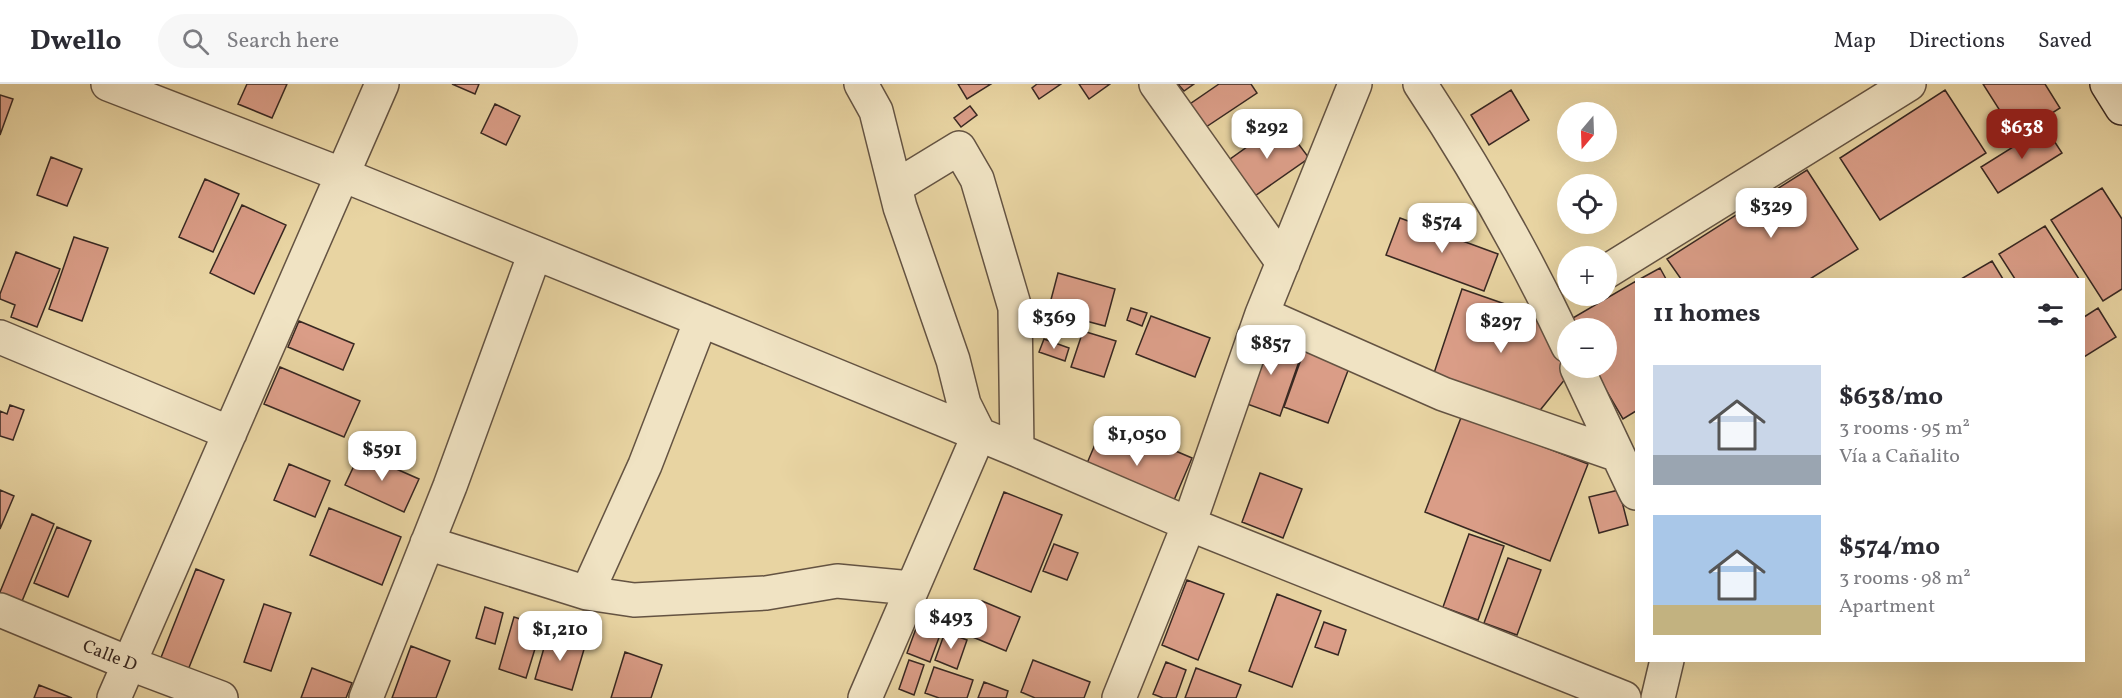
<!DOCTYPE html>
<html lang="en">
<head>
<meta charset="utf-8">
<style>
	:root { --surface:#fff; --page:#f7f7f7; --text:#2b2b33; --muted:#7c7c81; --line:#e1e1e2; --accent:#8f2418 }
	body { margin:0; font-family:Vollkorn,serif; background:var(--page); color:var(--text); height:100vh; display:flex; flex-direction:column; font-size:22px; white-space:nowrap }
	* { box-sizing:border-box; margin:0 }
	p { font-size:20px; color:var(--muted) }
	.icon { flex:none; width:33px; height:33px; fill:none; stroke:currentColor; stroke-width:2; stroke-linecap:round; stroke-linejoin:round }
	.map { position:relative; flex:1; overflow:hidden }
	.sheet { position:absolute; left:1635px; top:194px; width:450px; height:384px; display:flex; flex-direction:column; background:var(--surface); border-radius:0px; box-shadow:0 6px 24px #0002 }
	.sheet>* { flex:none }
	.needle { width:39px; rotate:199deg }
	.tools { position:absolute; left:1557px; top:18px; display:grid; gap:12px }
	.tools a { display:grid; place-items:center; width:60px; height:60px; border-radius:50%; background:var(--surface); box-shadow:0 6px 24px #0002; font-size:30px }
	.price { position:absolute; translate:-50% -51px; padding:0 14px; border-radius:12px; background:#fff; color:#222; font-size:20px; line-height:39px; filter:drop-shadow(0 2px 3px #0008) }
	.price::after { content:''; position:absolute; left:50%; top:36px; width:18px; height:14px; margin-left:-9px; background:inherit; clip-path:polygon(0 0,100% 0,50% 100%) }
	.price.selected { background:var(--accent); color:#fff }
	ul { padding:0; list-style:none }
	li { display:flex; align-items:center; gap:18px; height:150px; padding:0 18px }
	li span { display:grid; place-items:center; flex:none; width:168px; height:120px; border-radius:0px; color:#555 }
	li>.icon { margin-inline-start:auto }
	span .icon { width:72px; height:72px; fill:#fffc; stroke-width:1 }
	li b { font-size:26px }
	h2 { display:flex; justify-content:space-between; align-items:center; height:72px; padding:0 18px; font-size:26px }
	header { display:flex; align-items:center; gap:36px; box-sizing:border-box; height:84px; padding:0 30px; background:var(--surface); border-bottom:2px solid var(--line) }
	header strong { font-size:28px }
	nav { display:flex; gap:33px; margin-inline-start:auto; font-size:21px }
	.search { width:420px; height:54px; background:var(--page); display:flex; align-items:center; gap:15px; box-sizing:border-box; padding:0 21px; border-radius:33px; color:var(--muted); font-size:22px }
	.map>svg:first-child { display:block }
	.building { fill:#da9d87; stroke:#382822; stroke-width:1.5 }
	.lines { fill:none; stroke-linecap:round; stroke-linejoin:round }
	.minor-casing { stroke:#645342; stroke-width:36 }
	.secondary-casing { stroke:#382822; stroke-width:36 }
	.minor { stroke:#f0e3c3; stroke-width:33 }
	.secondary { stroke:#f0e3c3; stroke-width:33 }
	.labels { text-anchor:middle; stroke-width:4.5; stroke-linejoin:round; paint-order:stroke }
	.street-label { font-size:18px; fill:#382822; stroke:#f0e3c3 }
</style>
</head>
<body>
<header>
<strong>Dwello</strong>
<div class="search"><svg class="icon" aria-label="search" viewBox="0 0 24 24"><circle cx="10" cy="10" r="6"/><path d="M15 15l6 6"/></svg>Search here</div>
<nav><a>Map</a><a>Directions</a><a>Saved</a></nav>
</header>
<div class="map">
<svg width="2122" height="614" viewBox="0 0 2122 614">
	<rect width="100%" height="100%" fill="#e8d4a2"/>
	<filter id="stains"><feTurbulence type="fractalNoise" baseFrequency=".00333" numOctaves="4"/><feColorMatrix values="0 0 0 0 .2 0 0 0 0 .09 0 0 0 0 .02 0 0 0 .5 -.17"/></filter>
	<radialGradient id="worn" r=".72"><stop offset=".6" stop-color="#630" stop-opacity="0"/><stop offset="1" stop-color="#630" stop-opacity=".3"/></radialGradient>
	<path class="building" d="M 247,0 L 287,0 L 272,34 L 238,20 Z
		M 452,0 L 479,0 L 475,10 Z
		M 958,0 L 991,0 L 967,15 Z
		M 1037,0 L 1061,0 L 1039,15 L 1032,4 Z
		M 1079,0 L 1110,0 L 1089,15 Z
		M 1178,0 L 1194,0 L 1184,7 Z
		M 1219,0 L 1251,0 L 1257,9 L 1203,45 L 1187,22 Z
		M 1983,0 L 2045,0 L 2060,24 L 2016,52 Z
		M 1511,6 L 1529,36 L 1489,61 L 1471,31 Z
		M 1945,6 L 1986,69 L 1880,136 L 1840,74 Z
		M 0,11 L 13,15 L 0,51 Z
		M 495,20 L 520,32 L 506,61 L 481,49 Z
		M 970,22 L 977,31 L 961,43 L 954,34 Z
		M 1282,38 L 1309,74 L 1252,114 L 1226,78 Z
		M 2045,43 L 2062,69 L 1998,109 L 1981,83 Z
		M 51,73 L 82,85 L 67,122 L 37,111 Z
		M 1807,86 L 1858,165 L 1810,195 L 1681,195 L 1667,175 Z
		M 205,95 L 239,110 L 213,168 L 179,153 Z
		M 2102,104 L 2122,135 L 2122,205 L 2103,217 L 2051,136 Z
		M 242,121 L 286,141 L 254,210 L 210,189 Z
		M 1400,134 L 1498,170 L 1484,207 L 1386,171 Z
		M 2045,142 L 2079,195 L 2015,195 L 1999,170 Z
		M 74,153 L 108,164 L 82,237 L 49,225 Z
		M 16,168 L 60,185 L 37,243 L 11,233 L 15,221 L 0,215 L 0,210 Z
		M 1992,177 L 2003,195 L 1961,195 Z
		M 1660,184 L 1666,195 L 1640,195 Z
		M 1058,189 L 1115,205 L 1105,242 L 1048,227 Z
		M 1636,197 L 1636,327 L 1623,335 L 1593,284 L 1606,284 L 1606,244 L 1570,244 L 1566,238 Z
		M 1462,205 L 1542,233 L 1570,289 L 1537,330 L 1432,295 Z
		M 1131,224 L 1147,229 L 1142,242 L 1127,236 Z
		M 2098,224 L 2116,253 L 2084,273 L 2084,233 Z
		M 1032,227 L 1045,232 L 1038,252 L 1025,248 Z
		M 1151,232 L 1210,254 L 1195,293 L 1136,270 Z
		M 299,237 L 354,260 L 343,286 L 288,263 Z
		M 1083,247 L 1116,257 L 1104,293 L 1071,283 Z
		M 1263,253 L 1303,266 L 1280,332 L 1239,317 Z
		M 1044,255 L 1069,264 L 1065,277 L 1039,268 Z
		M 1304,267 L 1349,284 L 1328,339 L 1284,323 Z
		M 280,283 L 360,317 L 344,353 L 264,320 Z
		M 10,321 L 24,326 L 13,356 L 0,352 L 0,327 L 7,330 Z
		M 1462,331 L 1588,380 L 1550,477 L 1425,428 Z
		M 1105,337 L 1192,374 L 1169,428 L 1082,391 Z
		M 360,369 L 419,395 L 404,428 L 345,401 Z
		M 289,380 L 330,397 L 315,433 L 274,416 Z
		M 1260,389 L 1302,405 L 1283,454 L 1242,438 Z
		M 0,406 L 14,412 L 0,445 Z
		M 1619,406 L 1628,441 L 1599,449 L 1589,413 Z
		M 1004,408 L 1062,431 L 1031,508 L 974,485 Z
		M 329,424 L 401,453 L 382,501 L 310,471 Z
		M 32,430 L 54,440 L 20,522 L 0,514 L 0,508 Z
		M 57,443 L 91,457 L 68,513 L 34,499 Z
		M 1469,450 L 1504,462 L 1478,536 L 1443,523 Z
		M 1054,460 L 1078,469 L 1067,496 L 1043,487 Z
		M 1508,474 L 1541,486 L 1517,551 L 1484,539 Z
		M 196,485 L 224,496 L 188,586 L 160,576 Z
		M 1187,496 L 1224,510 L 1198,576 L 1162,561 Z
		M 1277,510 L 1321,527 L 1292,603 L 1249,587 Z
		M 982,517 L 1020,533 L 1006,567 L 968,551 Z
		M 264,520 L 291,529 L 271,587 L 244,578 Z
		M 485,523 L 503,529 L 495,560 L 476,554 Z
		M 921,531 L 944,540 L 930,578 L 907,569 Z
		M 514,533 L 542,542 L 526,594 L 499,585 Z
		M 1324,538 L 1346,546 L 1338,571 L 1315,563 Z
		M 945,548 L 967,556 L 957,585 L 935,576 Z
		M 548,550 L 585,562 L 572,606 L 535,595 Z
		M 411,562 L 450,577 L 436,614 L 392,614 Z
		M 625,568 L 662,581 L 651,614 L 611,614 Z
		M 909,576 L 924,581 L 914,611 L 899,605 Z
		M 1033,576 L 1090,598 L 1084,614 L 1035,614 L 1021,608 Z
		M 1166,578 L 1186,586 L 1176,614 L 1163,614 L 1153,610 Z
		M 934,583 L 973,596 L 967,614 L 939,614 L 925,609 Z
		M 312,584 L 352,599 L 346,614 L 301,614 Z
		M 1196,584 L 1241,601 L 1236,614 L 1185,614 Z
		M 984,598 L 1008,607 L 1006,614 L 978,614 Z
		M 39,601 L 72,614 L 34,614 Z"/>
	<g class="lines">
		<g class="minor-casing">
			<path id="minor" d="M 108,0 L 343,91 L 701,236 L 1017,366 L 1189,440 L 1624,614
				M 861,0 L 876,27 L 900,123 L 953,276 L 964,320 L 979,350 L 865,614
				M 1156,0 L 1283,179
				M 1420,0 C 1475,83 1525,171 1568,262
				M 895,103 L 959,64 L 977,95 L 1015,224 L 1017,366
				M 1606,188 L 1909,0
				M 1262,230 L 1443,310 L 1618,371
				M 0,253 L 230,349
				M 1577,284 L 1636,409
				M 427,459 L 587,509 L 634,516 L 766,509 L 837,497 L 911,504
				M 587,509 L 645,381 L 701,236
				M 0,526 L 128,579 L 221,614
				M 114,614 L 382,0
				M 366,614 L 450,402 L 535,169
				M 1119,614 L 1189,440 L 1262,230 L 1355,0
				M 1658,614 L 1667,576"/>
		</g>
		<g class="secondary-casing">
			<path id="secondary" d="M 2107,0 L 2122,24"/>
		</g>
		<use href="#minor" class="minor"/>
		<use href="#secondary" class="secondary"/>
	</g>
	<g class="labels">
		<g class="street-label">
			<text transform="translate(110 571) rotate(22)" y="6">Calle D</text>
		</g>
	</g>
	<rect width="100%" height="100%" filter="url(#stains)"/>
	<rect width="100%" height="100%" fill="url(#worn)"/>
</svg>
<div class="tools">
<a><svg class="needle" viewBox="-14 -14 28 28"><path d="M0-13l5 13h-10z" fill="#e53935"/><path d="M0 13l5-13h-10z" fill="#7c7c81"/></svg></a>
<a><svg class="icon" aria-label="locate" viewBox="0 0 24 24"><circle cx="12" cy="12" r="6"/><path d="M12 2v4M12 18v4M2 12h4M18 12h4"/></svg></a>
<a>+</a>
<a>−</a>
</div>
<b class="price" style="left:1267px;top:76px">$292</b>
<b class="price selected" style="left:2022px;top:76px">$638</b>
<b class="price" style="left:1771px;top:155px">$329</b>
<b class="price" style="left:1442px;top:170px">$574</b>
<b class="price" style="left:1054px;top:266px">$369</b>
<b class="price" style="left:1501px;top:270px">$297</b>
<b class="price" style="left:1271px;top:292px">$857</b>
<b class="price" style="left:1137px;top:383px">$1,050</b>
<b class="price" style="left:382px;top:398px">$591</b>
<b class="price" style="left:951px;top:566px">$493</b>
<b class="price" style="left:560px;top:578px">$1,210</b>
<section class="sheet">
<h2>11 homes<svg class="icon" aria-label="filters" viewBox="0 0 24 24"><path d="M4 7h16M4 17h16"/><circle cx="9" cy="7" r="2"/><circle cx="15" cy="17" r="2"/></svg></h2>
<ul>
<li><span style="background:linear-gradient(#c9d6e8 75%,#9aa5b1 0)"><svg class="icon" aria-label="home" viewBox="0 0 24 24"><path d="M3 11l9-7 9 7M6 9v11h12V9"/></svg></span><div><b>$638/mo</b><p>3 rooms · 95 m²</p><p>Vía a Cañalito</p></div></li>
<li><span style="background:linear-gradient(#a9c7e8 75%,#c2b280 0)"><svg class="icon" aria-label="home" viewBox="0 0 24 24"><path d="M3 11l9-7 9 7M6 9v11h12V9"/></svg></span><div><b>$574/mo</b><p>3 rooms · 98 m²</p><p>Apartment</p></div></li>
</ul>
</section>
</div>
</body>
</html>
